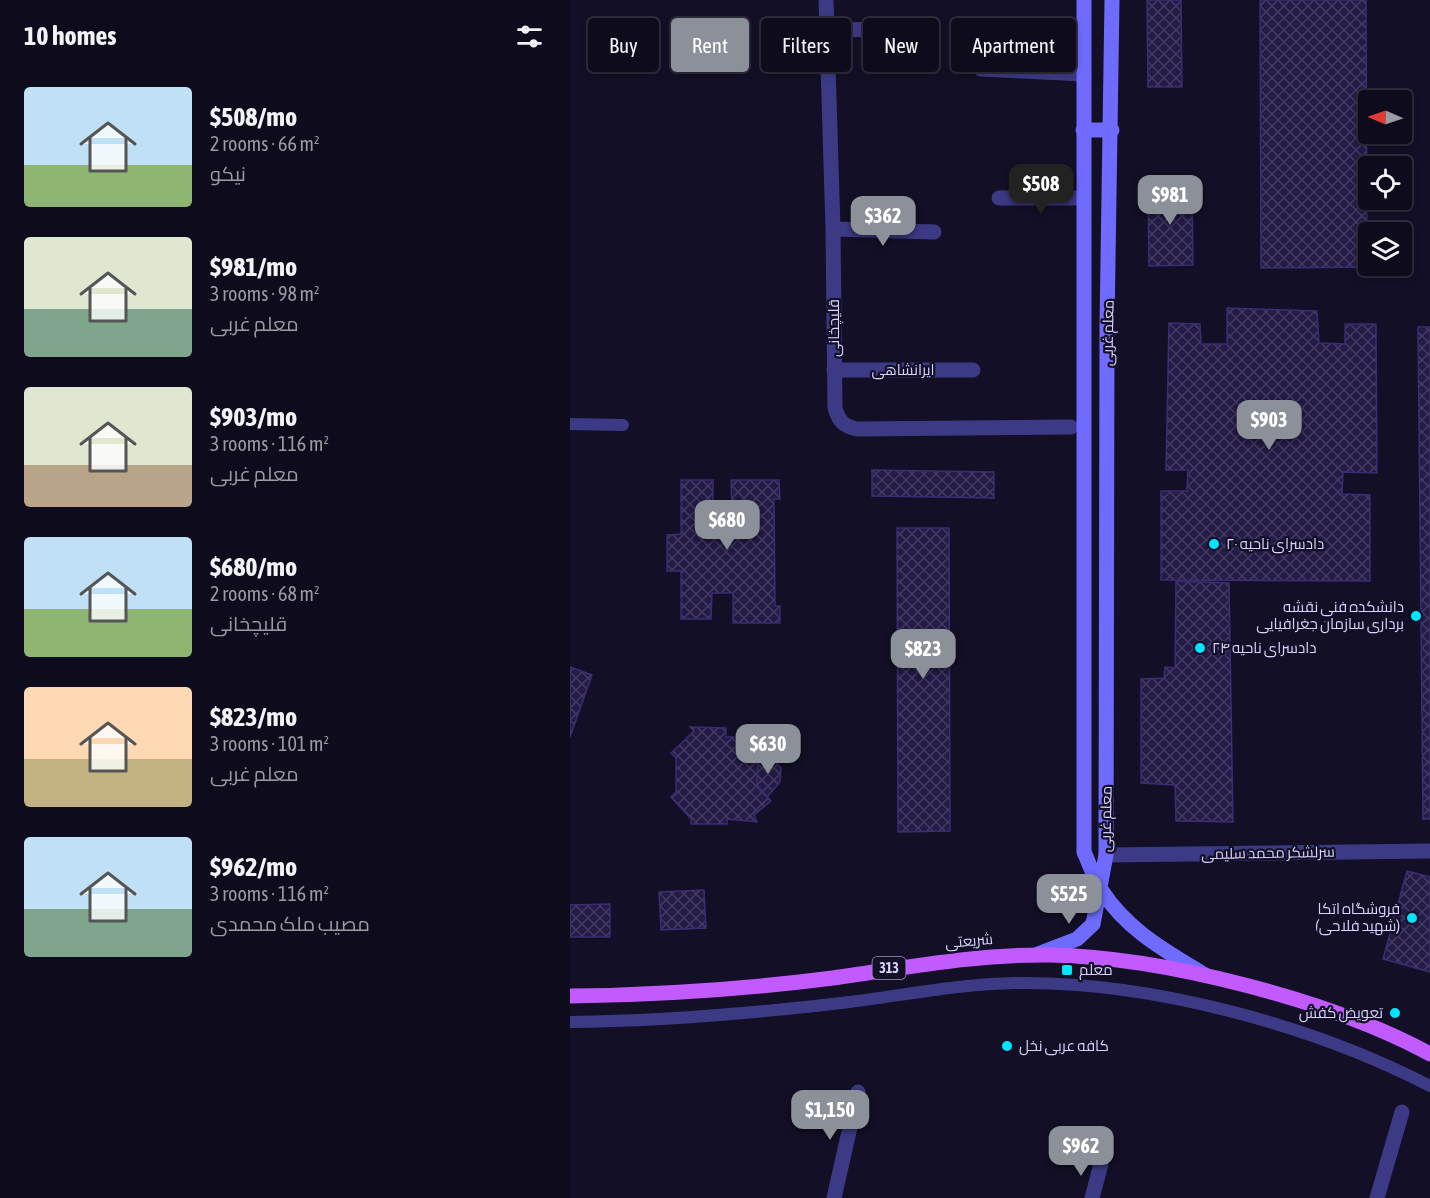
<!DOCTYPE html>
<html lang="en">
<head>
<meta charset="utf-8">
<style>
	:root { --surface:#0e0b1c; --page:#1c1929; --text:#f1f3f6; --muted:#9b9ba3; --line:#2e2b3b; --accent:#8c9099 }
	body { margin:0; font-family:"Asap Condensed",Cairo,sans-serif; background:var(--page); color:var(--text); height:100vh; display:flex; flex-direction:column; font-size:22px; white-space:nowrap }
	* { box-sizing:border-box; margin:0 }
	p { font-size:20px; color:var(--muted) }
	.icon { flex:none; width:33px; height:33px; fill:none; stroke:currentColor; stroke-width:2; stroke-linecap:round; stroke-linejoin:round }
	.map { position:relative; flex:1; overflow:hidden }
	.drawer { display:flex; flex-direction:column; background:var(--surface); width:570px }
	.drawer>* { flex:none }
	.guide { position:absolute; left:18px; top:18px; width:570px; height:54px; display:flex; gap:12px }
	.needle { width:39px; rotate:272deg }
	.tools { position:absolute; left:788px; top:90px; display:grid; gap:12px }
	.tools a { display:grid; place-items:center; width:54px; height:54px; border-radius:6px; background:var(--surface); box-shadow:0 3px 9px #0003,0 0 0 2px var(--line); font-size:30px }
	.price { position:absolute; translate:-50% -51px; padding:0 14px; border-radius:12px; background:var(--accent); color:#fff; font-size:20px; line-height:39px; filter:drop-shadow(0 2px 3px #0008) }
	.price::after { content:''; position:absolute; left:50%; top:36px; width:18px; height:14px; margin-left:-9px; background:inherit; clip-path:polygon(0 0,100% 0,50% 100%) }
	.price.current { background:#222; color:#fff }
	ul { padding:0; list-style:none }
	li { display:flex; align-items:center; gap:18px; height:150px; padding:0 24px }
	li span { display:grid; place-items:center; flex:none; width:168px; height:120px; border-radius:6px; color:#555 }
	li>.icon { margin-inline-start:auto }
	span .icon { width:72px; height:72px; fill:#fffc; stroke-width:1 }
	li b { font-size:26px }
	h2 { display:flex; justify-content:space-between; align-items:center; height:72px; padding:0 24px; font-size:26px }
	.tag { padding:0 21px; border-radius:6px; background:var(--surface); box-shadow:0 3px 9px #0003,0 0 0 2px var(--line); font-size:21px; line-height:54px }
	.tag.current { background:var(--accent); color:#fff }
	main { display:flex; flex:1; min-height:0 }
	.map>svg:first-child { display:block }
	.building { fill:url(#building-cross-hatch); stroke:#3b2d73; stroke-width:1.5 }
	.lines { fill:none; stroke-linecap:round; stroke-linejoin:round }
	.service { stroke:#3d3a85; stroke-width:12 }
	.minor { stroke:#3d3a85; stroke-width:15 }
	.secondary { stroke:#6f6bff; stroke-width:15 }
	.primary { stroke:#c25bff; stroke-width:15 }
	.poi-dot { fill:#00e5ff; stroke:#130f26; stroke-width:2 }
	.labels { text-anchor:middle; stroke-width:4.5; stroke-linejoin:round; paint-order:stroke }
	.shield { fill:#130f26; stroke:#9e99be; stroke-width:1.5 }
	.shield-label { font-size:14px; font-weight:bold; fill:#d9d4ff }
	.street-label { font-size:15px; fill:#d9d4ff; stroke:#130f26 }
	.poi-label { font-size:15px; fill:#d9d4ff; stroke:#130f26; text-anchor:start }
</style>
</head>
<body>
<main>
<section class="drawer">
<h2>10 homes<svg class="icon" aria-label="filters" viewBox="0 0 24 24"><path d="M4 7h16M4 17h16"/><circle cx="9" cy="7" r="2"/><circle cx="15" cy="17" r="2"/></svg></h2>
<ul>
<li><span style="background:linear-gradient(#bfe0f5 65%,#8fb573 0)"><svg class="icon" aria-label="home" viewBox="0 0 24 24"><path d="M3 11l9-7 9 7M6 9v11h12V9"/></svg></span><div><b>$508/mo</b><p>2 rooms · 66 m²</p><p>نیکو</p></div></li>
<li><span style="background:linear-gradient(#dfe7d0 60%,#7fa58c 0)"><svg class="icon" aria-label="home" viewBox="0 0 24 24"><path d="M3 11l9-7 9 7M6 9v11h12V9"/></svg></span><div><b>$981/mo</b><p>3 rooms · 98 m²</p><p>معلم غربی</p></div></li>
<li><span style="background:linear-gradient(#dfe7d0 65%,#b9a48a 0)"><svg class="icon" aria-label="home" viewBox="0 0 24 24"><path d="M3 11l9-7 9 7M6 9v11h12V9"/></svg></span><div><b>$903/mo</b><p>3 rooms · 116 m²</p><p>معلم غربی</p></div></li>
<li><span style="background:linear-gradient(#bfe0f5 60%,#8fb573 0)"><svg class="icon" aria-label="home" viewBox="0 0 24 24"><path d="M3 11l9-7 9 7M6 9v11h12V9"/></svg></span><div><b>$680/mo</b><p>2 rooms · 68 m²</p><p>قلیچخانی</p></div></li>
<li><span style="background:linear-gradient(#ffd9b3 60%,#c2b280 0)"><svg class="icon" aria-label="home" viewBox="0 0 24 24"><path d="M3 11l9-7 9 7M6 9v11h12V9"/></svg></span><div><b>$823/mo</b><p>3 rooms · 101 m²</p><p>معلم غربی</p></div></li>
<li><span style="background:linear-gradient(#bfe0f5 60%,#7fa58c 0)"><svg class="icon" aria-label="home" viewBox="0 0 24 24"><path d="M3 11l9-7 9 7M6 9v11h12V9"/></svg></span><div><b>$962/mo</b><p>3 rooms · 116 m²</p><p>مصیب ملک محمدی</p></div></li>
</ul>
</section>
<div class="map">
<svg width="860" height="1198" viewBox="0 0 860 1198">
	<defs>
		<pattern id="building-cross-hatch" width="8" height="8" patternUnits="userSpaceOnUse" patternTransform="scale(1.5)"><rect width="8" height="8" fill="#241b47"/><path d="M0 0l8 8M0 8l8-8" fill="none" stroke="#433b63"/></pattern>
	</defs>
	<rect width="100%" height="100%" fill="#130f26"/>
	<path class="building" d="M 577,0 L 611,0 L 612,87 L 578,87 Z
		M 690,0 L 796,0 L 797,267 L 691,268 Z
		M 622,185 L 623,265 L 579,266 L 578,186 Z
		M 657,308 L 747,311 L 749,343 L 775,344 L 775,324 L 806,324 L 807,473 L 773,472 L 772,494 L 800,495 L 800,581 L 591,580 L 591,491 L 617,491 L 618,470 L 596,470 L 599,323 L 630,324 L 631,344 L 657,344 Z
		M 848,327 L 860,327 L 860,819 L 853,819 Z
		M 302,470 L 424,472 L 424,498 L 302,496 Z
		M 111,480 L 143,480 L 143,512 L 162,512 L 161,480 L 209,480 L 210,499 L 204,499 L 205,606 L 210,606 L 210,623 L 163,623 L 163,593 L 142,593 L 141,619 L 111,619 L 111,571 L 97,571 L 97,535 L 111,534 Z
		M 327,528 L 379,528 L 380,831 L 328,832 Z
		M 606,581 L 659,583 L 663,822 L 606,821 L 605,785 L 571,783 L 571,679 L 594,678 L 595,667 L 605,668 Z
		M 0,667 L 22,675 L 0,737 Z
		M 120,727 L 156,728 L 156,737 L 172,737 L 172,732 L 186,733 L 186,739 L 198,752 L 188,763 L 187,785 L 201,801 L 184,815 L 187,822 L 157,819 L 157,824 L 121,824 L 121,819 L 101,797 L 106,792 L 106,758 L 101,753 L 124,731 Z
		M 197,753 L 211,768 L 210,782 L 197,797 L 187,785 L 188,763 Z
		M 837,871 L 860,877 L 860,972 L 813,959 Z
		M 134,890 L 136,928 L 91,930 L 89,892 Z
		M 40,904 L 40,937 L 0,937 L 0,905 Z"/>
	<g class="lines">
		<path class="service" d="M 0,424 L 53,425
			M 0,1022 C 94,1021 187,1013 280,1002 C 335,995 390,984 446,983 C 580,981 742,1025 860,1086"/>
		<path class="minor" d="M 256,0 L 263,229 L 265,408 C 269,421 273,426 287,429 L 501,427
			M 257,30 L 340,29 L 341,61
			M 411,69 L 514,74
			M 429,198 L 513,198
			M 263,229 L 364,232
			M 264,370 L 403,370
			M 536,855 L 860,851
			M 264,1198 L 288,1092
			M 522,1198 L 531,1164
			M 807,1198 L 832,1112"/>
		<path class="secondary" d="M 514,0 L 514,852 C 520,865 524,879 532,891 C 557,930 596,951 635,975
			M 513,130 L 542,130
			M 468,954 L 507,939 L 523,924 L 536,855 L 537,326 L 542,0"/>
		<path class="primary" d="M 0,996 C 87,995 176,989 263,978 C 335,968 406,954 480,955 C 592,957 761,1000 860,1054"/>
	</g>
	<g class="poi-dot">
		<circle cx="644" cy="544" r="6"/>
		<circle cx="846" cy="616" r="6"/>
		<circle cx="630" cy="648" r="6"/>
		<circle cx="842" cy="918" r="6"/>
		<rect x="491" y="964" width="12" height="12" rx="3"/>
		<circle cx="825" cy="1013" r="6"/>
		<circle cx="437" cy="1046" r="6"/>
	</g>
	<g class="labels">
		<rect class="shield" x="302.5" y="957" width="33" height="22" rx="4.5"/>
		<g class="shield-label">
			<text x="319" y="973">313</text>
		</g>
		<g class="street-label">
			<text transform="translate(264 328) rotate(-90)" y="5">قلیچخانی</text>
			<text transform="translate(538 333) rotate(-89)" y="5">معلم غربی</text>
			<text x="333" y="375">ایرانشاهی</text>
			<text transform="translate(536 819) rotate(-89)" y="5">معلم غربی</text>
			<text transform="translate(698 853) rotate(-1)" y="5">سرلشکر محمد سلیمی</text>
			<text transform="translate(399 941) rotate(-5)" y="5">شریعتی</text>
		</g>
		<g class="poi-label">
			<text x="656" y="549">دادسرای ناحیه ۲۰</text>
			<text x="834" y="612" text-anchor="end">دانشکده فنی نقشه<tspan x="834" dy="17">برداری سازمان جغرافیایی</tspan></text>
			<text x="642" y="653">دادسرای ناحیه ۲۴</text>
			<text x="830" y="914" text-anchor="end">فروشگاه اتکا<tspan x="830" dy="17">(شهید فلاحی)</tspan></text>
			<text x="509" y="975">معلم</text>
			<text x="813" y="1018" text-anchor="end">تعویض کفش</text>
			<text x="449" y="1051">کافه عربی نخل</text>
		</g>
	</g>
</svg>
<div class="tools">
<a><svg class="needle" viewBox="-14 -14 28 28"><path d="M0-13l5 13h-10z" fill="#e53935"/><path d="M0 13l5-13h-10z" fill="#9b9ba3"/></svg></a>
<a><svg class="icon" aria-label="locate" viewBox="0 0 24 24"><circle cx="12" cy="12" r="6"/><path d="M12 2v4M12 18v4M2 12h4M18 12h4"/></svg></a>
<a><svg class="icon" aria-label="layers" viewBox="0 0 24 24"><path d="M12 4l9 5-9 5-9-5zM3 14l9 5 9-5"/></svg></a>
</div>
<b class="price current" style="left:471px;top:215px">$508</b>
<b class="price" style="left:600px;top:226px">$981</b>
<b class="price" style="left:313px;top:247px">$362</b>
<b class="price" style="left:699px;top:451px">$903</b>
<b class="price" style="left:157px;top:551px">$680</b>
<b class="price" style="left:353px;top:680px">$823</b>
<b class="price" style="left:198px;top:775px">$630</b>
<b class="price" style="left:499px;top:925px">$525</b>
<b class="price" style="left:260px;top:1141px">$1,150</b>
<b class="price" style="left:511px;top:1177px">$962</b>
<div class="guide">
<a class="tag">Buy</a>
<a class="tag current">Rent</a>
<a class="tag">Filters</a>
<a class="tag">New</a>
<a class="tag">Apartment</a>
</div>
</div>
</main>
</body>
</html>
